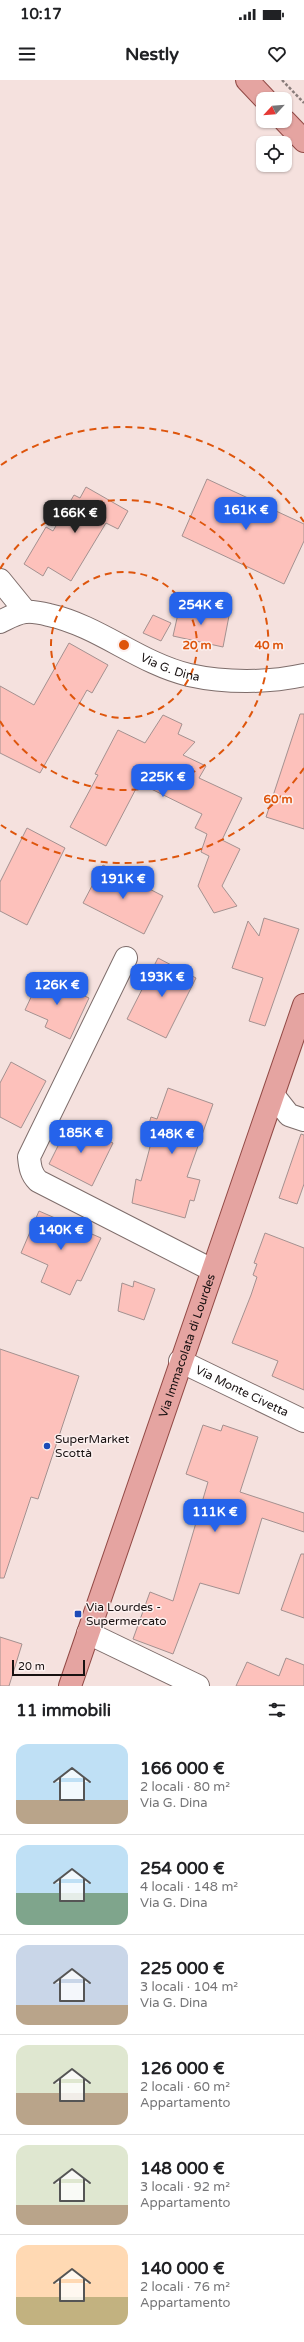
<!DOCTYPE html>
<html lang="it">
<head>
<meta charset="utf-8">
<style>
	:root { --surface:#fff; --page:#f2f2f2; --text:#202124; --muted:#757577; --line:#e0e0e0; --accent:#2563eb }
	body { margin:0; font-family:"Varela Round",sans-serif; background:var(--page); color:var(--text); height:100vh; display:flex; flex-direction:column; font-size:15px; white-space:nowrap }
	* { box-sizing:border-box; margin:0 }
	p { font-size:13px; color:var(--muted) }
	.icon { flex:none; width:22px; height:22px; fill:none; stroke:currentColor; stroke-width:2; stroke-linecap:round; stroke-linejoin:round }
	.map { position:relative; height:1606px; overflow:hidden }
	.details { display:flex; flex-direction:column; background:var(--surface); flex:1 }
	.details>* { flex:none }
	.needle { width:26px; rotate:244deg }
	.tools { position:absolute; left:256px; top:12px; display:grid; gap:8px }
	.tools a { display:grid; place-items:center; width:36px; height:36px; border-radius:8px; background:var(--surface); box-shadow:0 1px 3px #0004; font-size:20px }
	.scale { position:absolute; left:12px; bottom:10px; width:73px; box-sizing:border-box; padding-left:4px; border:2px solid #181111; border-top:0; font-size:11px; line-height:14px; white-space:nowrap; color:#181111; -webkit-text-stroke:3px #fcf0ef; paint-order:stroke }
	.price { position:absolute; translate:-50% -34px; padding:0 9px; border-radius:8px; background:var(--accent); color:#fff; font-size:13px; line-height:26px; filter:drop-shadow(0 1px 2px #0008) }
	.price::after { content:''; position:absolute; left:50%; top:24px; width:12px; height:9px; margin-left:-6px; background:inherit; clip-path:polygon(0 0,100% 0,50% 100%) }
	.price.active { background:#222; color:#fff }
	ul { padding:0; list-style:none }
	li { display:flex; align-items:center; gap:12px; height:100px; padding:0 16px }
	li+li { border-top:1px solid var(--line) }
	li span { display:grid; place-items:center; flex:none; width:112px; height:80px; border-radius:12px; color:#555 }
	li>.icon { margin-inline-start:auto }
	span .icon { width:48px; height:48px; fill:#fffc; stroke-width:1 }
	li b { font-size:17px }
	h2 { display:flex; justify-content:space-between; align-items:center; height:48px; padding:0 16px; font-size:17px }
	.status { display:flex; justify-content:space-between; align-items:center; height:28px; padding:0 20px; background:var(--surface); direction:ltr }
	.status svg { height:11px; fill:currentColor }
	header { display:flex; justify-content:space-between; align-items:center; height:52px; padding:0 16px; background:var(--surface); font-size:18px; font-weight:800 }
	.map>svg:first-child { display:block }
	.building { fill:#fdc1bb; stroke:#a49190 }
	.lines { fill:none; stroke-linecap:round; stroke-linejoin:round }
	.minor-casing { stroke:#7e6d6b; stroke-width:24 }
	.major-casing { stroke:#924a46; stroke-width:24 }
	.path { stroke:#897c7a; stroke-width:2.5; stroke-dasharray:3 2; stroke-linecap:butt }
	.minor { stroke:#fff; stroke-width:22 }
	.major { stroke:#e5a4a1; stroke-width:22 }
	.ring { fill:none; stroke:#de550c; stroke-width:2; stroke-dasharray:7 5 }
	.poi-dot { fill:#1c4ab7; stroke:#fcf0ef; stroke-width:1.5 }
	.labels { text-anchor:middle; stroke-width:3; stroke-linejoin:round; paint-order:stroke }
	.street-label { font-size:12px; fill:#181111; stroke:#fcf0ef }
	.poi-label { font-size:12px; fill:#181111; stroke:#fcf0ef; text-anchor:start }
	.centre { fill:#de550c; stroke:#fcf0ef; stroke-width:2 }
	.ring-label { font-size:12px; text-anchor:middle; font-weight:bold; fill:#de550c; stroke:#fcf0ef; stroke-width:3; stroke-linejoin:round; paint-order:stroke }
</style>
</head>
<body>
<div class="status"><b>10:17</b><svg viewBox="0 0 49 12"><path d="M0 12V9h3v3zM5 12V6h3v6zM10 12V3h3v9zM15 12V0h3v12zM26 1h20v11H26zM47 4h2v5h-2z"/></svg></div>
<header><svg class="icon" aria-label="menu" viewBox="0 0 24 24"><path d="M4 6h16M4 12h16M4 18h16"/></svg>Nestly<svg class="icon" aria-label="heart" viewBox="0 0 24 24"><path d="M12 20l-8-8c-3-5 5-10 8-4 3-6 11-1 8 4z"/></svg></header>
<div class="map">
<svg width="304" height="1606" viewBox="0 0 304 1606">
	<rect width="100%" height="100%" fill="#f5e1de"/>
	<path class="building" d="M 207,399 L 304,444 L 304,461 L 284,504 L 182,456 Z
		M 86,407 L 128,431 L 118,449 L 106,443 L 71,501 L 48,487 L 43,496 L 24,484 L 46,447 L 53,451 L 74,415 L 80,418 Z
		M 180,525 L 229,536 L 223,567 L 173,556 Z
		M 153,535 L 171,543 L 161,561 L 143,553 Z
		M 69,563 L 108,585 L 92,613 L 87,610 L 40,693 L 0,673 L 0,606 L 34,625 Z
		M 300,634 L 304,634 L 304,749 L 266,737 Z
		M 163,635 L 182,644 L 178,654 L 195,662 L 183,675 L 206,686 L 199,698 L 242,718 L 222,760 L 240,769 L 222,806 L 237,826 L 214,833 L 198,806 L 209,776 L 201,772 L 207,754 L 195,748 L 202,734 L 139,703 L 106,766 L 70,747 L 98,695 L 95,694 L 118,650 L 145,663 Z
		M 27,748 L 65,768 L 27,845 L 0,831 L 0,802 Z
		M 103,785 L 163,816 L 144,854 L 83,823 Z
		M 264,838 L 299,849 L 265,946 L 249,941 L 263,898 L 232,888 L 248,841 L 259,856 Z
		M 158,878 L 196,898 L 166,958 L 127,939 Z
		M 41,896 L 89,918 L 70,959 L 45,947 L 48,940 L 25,930 Z
		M 11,982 L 46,1001 L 21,1048 L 0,1037 L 0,1003 Z
		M 168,1008 L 213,1024 L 187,1097 L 200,1100 L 194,1121 L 190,1120 L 185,1138 L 132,1123 L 136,1099 L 141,1101 L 150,1067 L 143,1064 L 151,1037 L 157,1039 Z
		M 70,1042 L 113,1063 L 92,1106 L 49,1084 Z
		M 301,1054 L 304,1055 L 304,1104 L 297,1124 L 279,1118 Z
		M 39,1131 L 101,1158 L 81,1201 L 77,1200 L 70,1215 L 41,1202 L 48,1185 L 21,1173 Z
		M 265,1153 L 304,1168 L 304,1310 L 272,1296 L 278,1281 L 232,1263 L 251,1215 L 257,1197 L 253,1195 L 257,1184 L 254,1183 Z
		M 134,1201 L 155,1209 L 144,1240 L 118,1231 L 122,1203 L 133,1207 Z
		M 0,1269 L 79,1296 L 38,1419 L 31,1417 L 4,1498 L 0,1498 Z
		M 203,1345 L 221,1351 L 223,1345 L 258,1357 L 240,1412 L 304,1433 L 304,1452 L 262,1438 L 239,1514 L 200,1503 L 173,1574 L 133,1559 L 150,1512 L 173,1521 L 208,1402 L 186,1394 Z
		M 301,1474 L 304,1474 L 304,1538 L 281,1530 Z
		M 0,1557 L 22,1564 L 9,1606 L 0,1606 Z
		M 286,1578 L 304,1585 L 304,1606 L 236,1606 L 247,1582 L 279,1596 Z"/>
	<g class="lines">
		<g class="minor-casing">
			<g id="minor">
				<path d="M 0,500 L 26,532"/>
				<path id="s1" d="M 0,542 C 8,538 16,533 25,532 C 33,531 41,533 49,535 C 99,546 139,583 189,595 C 225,603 268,603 304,595"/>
				<path d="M 126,878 L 29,1077 C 30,1087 31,1094 38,1101 L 212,1190"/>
				<path d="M 274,1016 L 289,1035 L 304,1040"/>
				<path id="s2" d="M 180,1281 L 304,1341"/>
				<path d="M 88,1553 L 198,1606"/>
			</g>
		</g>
		<g class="major-casing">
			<g id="major">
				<path d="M 247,0 L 265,19"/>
				<path d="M 285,41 L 304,61"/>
				<path id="s3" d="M 70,1606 L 304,925"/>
			</g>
		</g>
		<path class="path" d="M 282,0 L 304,23"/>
		<use href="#minor" class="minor"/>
		<use href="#major" class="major"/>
	</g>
	<g class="ring">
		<circle cx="124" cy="565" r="73"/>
		<path d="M0 489A145 145 0 1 1 0 641"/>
		<path d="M304 688A218 218 0 0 1 1 745M1 385A218 218 0 0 1 304 442"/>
	</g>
	<g class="poi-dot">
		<circle cx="47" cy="1366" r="4"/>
		<rect x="74" y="1530" width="8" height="8" rx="2"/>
	</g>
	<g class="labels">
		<g class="street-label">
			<text dy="4" stroke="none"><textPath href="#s1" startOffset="184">Via G. Dina</textPath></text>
			<text dy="4" stroke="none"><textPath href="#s3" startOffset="360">Via Immacolata di Lourdes</textPath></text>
			<text dy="4" stroke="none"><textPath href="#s2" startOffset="69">Via Monte Civetta</textPath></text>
		</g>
		<g class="poi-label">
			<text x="55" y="1363">SuperMarket<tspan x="55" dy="14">Scottà</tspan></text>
			<text x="86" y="1531">Via Lourdes -<tspan x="86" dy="14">Supermercato</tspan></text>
		</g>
	</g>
	<circle cx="124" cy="565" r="6" class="centre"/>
	<g class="ring-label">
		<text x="197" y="569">20 m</text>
		<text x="269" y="569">40 m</text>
		<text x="278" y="723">60 m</text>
	</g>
</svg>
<div class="tools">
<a><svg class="needle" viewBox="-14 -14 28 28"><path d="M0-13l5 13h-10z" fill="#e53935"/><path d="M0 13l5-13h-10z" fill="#757577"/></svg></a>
<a><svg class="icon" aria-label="locate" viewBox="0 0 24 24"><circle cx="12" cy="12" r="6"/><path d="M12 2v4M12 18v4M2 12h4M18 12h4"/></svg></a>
</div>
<div class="scale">20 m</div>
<b class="price" style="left:246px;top:451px">161K €</b>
<b class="price active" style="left:75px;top:454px">166K €</b>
<b class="price" style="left:201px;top:546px">254K €</b>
<b class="price" style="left:163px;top:718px">225K €</b>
<b class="price" style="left:123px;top:820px">191K €</b>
<b class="price" style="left:162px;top:918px">193K €</b>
<b class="price" style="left:57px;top:926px">126K €</b>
<b class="price" style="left:81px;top:1074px">185K €</b>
<b class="price" style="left:172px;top:1075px">148K €</b>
<b class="price" style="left:61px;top:1171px">140K €</b>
<b class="price" style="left:215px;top:1453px">111K €</b>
</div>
<section class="details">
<h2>11 immobili<svg class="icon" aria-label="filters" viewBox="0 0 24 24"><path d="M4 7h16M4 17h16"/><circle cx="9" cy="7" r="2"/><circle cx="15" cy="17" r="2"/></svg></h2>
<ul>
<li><span style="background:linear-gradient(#bfe0f5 70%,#b9a48a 0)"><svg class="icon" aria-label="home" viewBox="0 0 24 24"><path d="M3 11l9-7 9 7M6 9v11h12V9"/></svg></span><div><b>166 000 €</b><p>2 locali · 80 m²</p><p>Via G. Dina</p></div></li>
<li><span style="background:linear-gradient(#bfe0f5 60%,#7fa58c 0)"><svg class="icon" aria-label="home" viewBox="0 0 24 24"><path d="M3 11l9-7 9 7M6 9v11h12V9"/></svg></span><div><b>254 000 €</b><p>4 locali · 148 m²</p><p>Via G. Dina</p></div></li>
<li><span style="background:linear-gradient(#c9d6e8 75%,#b9a48a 0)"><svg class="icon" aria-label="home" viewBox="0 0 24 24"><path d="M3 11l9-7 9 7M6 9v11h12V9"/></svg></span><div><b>225 000 €</b><p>3 locali · 104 m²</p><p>Via G. Dina</p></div></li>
<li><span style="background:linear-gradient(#dfe7d0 60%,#b9a48a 0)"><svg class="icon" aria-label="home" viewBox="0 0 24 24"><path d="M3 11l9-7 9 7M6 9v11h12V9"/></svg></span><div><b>126 000 €</b><p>2 locali · 60 m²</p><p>Appartamento</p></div></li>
<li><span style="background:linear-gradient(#dfe7d0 75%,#b9a48a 0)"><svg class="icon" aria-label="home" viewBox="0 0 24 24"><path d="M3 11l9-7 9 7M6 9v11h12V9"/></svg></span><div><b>148 000 €</b><p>3 locali · 92 m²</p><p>Appartamento</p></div></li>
<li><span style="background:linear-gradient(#ffd9b3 65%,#c2b280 0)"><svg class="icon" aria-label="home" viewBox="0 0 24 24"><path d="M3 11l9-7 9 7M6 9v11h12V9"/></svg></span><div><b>140 000 €</b><p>2 locali · 76 m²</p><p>Appartamento</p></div></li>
</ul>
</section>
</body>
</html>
